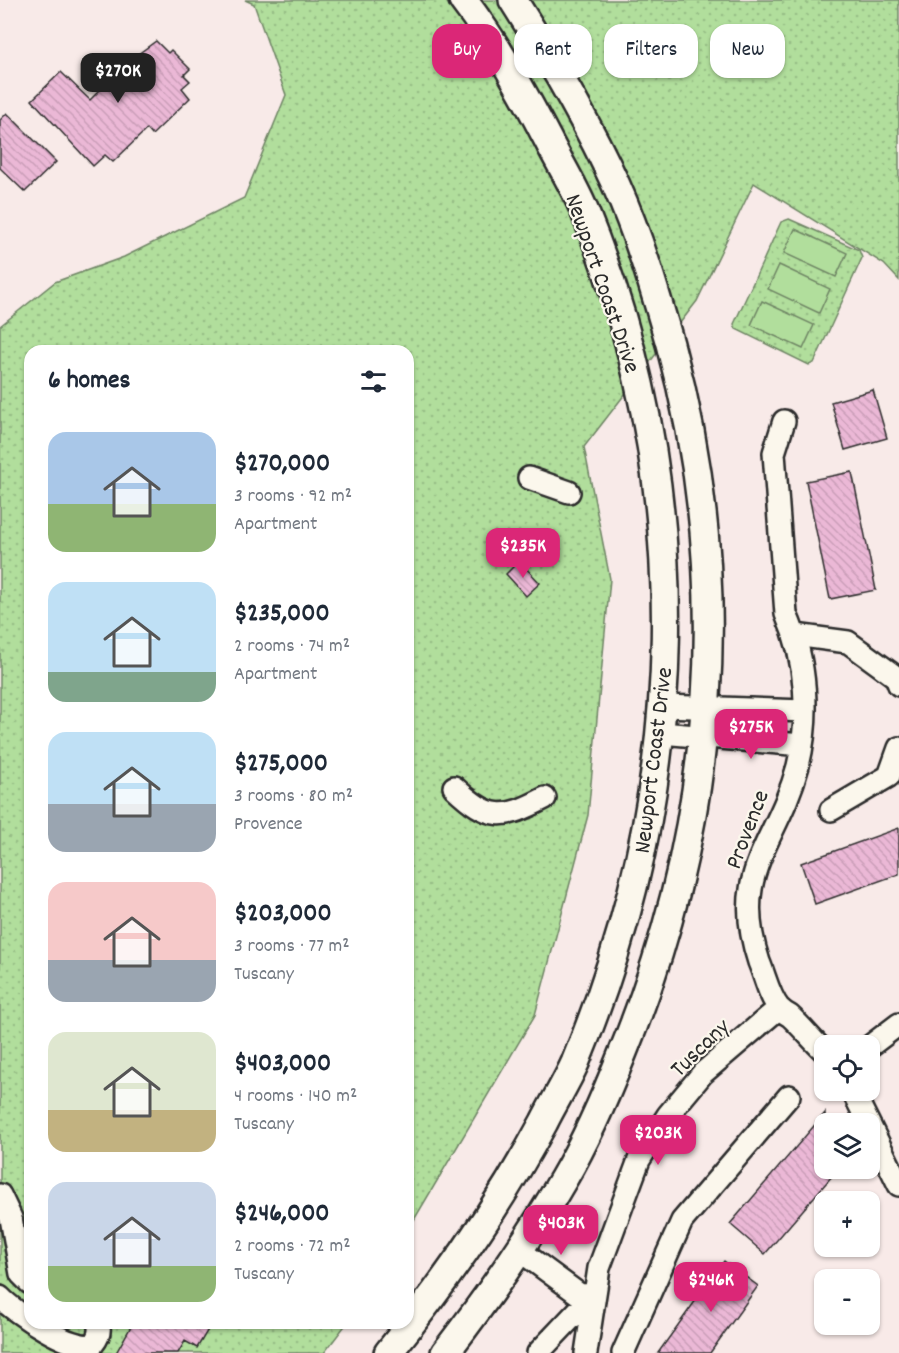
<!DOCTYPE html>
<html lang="en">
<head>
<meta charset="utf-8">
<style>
	:root { --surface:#fff; --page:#f2f2f3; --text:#1f2937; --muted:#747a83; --accent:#db2777 }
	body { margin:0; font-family:Dekko,sans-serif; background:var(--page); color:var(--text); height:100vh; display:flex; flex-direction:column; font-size:22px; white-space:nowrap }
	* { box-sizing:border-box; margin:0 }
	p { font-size:20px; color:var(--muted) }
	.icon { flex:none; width:33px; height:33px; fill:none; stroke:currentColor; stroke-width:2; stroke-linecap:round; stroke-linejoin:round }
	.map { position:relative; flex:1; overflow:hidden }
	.details { position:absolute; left:24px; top:345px; width:390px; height:984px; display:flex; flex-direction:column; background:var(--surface); border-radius:18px; box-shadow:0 2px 4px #0004 }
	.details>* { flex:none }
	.banner { position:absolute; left:432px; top:24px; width:376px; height:54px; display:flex; gap:12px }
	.controls { position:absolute; left:814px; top:1035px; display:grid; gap:12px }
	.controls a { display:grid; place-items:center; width:66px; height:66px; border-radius:12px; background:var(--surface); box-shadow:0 2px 4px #0004; font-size:30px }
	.price { position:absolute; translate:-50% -51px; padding:0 14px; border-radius:12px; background:var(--accent); color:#fff; font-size:20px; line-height:39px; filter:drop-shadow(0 2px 3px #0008) }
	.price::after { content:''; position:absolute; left:50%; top:36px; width:18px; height:14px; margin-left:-9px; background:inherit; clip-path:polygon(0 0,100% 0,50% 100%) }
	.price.selected { background:#222; color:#fff }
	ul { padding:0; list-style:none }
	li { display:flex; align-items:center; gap:18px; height:150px; padding:0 24px }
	li span { display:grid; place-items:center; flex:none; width:168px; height:120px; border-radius:18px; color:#555 }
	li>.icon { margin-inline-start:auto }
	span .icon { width:72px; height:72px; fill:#fffc; stroke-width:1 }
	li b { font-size:26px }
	h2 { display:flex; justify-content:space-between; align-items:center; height:72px; padding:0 24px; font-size:26px }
	.tag { padding:0 21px; border-radius:18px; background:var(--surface); box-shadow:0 2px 4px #0004; font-size:21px; line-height:54px }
	.tag.selected { background:var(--accent); color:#fff }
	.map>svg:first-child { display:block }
	.green { fill:url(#green-dots); stroke:#6e8464; stroke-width:1.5 }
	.pitch { fill:#b1de9c; stroke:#6e8464; stroke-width:1.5 }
	.building { fill:url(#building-back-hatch); stroke:#2b2b2b; stroke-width:1.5 }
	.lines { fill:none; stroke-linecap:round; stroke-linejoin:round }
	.minor-casing { stroke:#2b2b2b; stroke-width:26 }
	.major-casing { stroke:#2b2b2b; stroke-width:32 }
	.minor { stroke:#fbf7ec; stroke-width:21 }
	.major { stroke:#fbf7ec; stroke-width:27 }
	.labels { text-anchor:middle; stroke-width:4.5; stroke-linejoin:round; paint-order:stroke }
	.street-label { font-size:24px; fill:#2b2b2b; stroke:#fbf7ec }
</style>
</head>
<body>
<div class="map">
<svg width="899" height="1353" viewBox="0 0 899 1353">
	<defs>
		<pattern id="green-dots" width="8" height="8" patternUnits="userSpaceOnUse" patternTransform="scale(1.5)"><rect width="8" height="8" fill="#b1de9c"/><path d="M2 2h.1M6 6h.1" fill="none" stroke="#98bf87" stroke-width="1.8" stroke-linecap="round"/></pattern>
		<pattern id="building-back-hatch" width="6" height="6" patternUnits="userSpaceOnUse" patternTransform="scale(1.5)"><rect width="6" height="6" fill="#ebb8d6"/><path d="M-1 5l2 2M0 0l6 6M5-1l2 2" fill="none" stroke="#ca9eb8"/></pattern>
	</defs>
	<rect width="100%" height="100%" fill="#f8eae8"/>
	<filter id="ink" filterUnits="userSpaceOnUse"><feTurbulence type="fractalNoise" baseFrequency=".0167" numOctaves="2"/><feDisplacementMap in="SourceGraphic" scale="12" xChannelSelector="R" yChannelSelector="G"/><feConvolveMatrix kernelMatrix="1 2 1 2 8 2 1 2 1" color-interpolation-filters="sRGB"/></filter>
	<g filter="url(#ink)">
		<path class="green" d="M 245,0 L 899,0 L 899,280 L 884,264 L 754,183 L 697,301 L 584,447 L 610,579 L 588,815 L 535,1015 L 408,1230 L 408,351 L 30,351 L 30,1323 L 347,1323 L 324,1353 L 0,1353 L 0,326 L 55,282 L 124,257 L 244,198 L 286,95 L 254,4 Z
			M 789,219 L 859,250 L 862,258 L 814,363 L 809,365 L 736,329 L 734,324 L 781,222 Z"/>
		<path class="pitch" d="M 795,229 L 847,253 L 836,277 L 784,253 Z
			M 779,265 L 830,289 L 819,313 L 768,289 Z
			M 762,301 L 814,325 L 803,349 L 751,325 Z"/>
		<path class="building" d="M 156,41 L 168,53 L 171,50 L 190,69 L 184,75 L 190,81 L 182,88 L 190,98 L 152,135 L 147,129 L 113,162 L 105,155 L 93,166 L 32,100 L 61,72 L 90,100 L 130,60 Z
			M 7,113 L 56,162 L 25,192 L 0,168 L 0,120 Z
			M 873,390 L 887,438 L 845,450 L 831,402 Z
			M 852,472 L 876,590 L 830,599 L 806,481 Z
			M 519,561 L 540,583 L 526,596 L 506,574 Z
			M 899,828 L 899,874 L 815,904 L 801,863 Z
			M 825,1113 L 825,1168 L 839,1168 L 765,1254 L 730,1224 Z
			M 724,1261 L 758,1286 L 710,1353 L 658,1353 Z
			M 133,1323 L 212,1323 L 197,1348 L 185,1341 L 178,1353 L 116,1353 Z"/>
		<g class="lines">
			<g class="minor-casing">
				<path id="minor" d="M 784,421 L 774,453 L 786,614 C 807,661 810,717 798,766 C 777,845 729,871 759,962 C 765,976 769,996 779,1008 C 782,1011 786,1014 790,1016 C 802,1027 813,1041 825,1052
					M 529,478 L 569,492
					M 795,635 L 848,642 L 896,677 L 899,685
					M 664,706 L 805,711
					M 661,733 L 802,745
					M 454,787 C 490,821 503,820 545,798
					M 831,810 L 889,776 L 899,748
					M 870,1046 L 899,1024
					M 852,1090 L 869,1124
					M 870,1126 L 899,1185
					M 0,1195 L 11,1218 L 21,1274 L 30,1283
					M 519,1250 L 580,1295 L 594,1294
					M 0,1297 C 14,1312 74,1353 93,1344 C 98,1338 101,1331 98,1323
					M 538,1353 L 594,1294
					M 586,1353 L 599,1268 L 639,1160 L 668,1115 L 703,1073 L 779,1008
					M 623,1353 L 682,1221 L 789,1096"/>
			</g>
			<g class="major-casing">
				<path id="major" d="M 388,1353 C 447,1280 500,1204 544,1122 C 554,1102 566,1083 575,1063 C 690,786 698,489 584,210 C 574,186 559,162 547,138 C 522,90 496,43 463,0
					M 445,1353 C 488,1297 529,1239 564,1178 C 587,1139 606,1095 623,1052 C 716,826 735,581 670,344 C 655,291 639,236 616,185 C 587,121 551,60 513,0"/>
			</g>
			<use href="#minor" class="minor"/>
			<use href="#major" class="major"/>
		</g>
	</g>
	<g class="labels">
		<g class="street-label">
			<text transform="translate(604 283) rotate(71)" y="8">Newport Coast Drive</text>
			<text transform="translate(652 760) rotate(-83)" y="8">Newport Coast Drive</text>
			<text transform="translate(746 829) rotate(-69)" y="8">Provence</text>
			<text transform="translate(699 1047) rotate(-44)" y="8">Tuscany</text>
		</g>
	</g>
</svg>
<div class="controls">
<a><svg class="icon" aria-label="locate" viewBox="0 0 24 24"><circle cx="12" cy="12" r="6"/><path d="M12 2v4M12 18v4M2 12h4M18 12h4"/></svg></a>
<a><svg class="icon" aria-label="layers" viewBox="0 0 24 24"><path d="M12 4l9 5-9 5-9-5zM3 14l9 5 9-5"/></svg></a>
<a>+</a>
<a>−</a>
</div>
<b class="price selected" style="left:118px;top:104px">$270K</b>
<b class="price" style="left:523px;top:579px">$235K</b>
<b class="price" style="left:751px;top:760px">$275K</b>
<b class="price" style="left:658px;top:1166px">$203K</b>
<b class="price" style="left:561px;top:1256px">$403K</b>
<b class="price" style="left:711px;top:1313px">$246K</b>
<div class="banner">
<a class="tag selected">Buy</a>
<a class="tag">Rent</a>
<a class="tag">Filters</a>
<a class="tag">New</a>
</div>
<section class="details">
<h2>6 homes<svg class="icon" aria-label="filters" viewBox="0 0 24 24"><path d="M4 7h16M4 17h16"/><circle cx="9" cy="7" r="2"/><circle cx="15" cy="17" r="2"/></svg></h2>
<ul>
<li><span style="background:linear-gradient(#a9c7e8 60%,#8fb573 0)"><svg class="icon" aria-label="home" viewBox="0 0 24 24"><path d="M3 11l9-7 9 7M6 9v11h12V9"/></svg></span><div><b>$270,000</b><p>3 rooms · 92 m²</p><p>Apartment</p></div></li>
<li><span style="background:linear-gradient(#bfe0f5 75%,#7fa58c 0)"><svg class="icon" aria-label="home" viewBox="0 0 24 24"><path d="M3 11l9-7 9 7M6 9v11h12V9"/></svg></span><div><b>$235,000</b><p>2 rooms · 74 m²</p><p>Apartment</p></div></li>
<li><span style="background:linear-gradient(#bfe0f5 60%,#9aa5b1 0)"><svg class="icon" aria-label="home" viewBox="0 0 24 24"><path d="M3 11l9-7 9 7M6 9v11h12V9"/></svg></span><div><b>$275,000</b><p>3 rooms · 80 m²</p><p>Provence</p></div></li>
<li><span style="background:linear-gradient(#f6c9c9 65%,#9aa5b1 0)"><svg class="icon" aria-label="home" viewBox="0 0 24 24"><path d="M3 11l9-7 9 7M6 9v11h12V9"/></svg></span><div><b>$203,000</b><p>3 rooms · 77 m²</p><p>Tuscany</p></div></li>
<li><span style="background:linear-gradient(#dfe7d0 65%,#c2b280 0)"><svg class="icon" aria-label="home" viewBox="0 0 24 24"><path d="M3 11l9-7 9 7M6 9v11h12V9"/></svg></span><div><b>$403,000</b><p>4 rooms · 140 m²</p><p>Tuscany</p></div></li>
<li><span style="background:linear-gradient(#c9d6e8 70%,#8fb573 0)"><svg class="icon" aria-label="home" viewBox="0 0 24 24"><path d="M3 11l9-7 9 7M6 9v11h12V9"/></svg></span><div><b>$246,000</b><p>2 rooms · 72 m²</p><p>Tuscany</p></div></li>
</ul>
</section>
</div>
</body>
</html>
